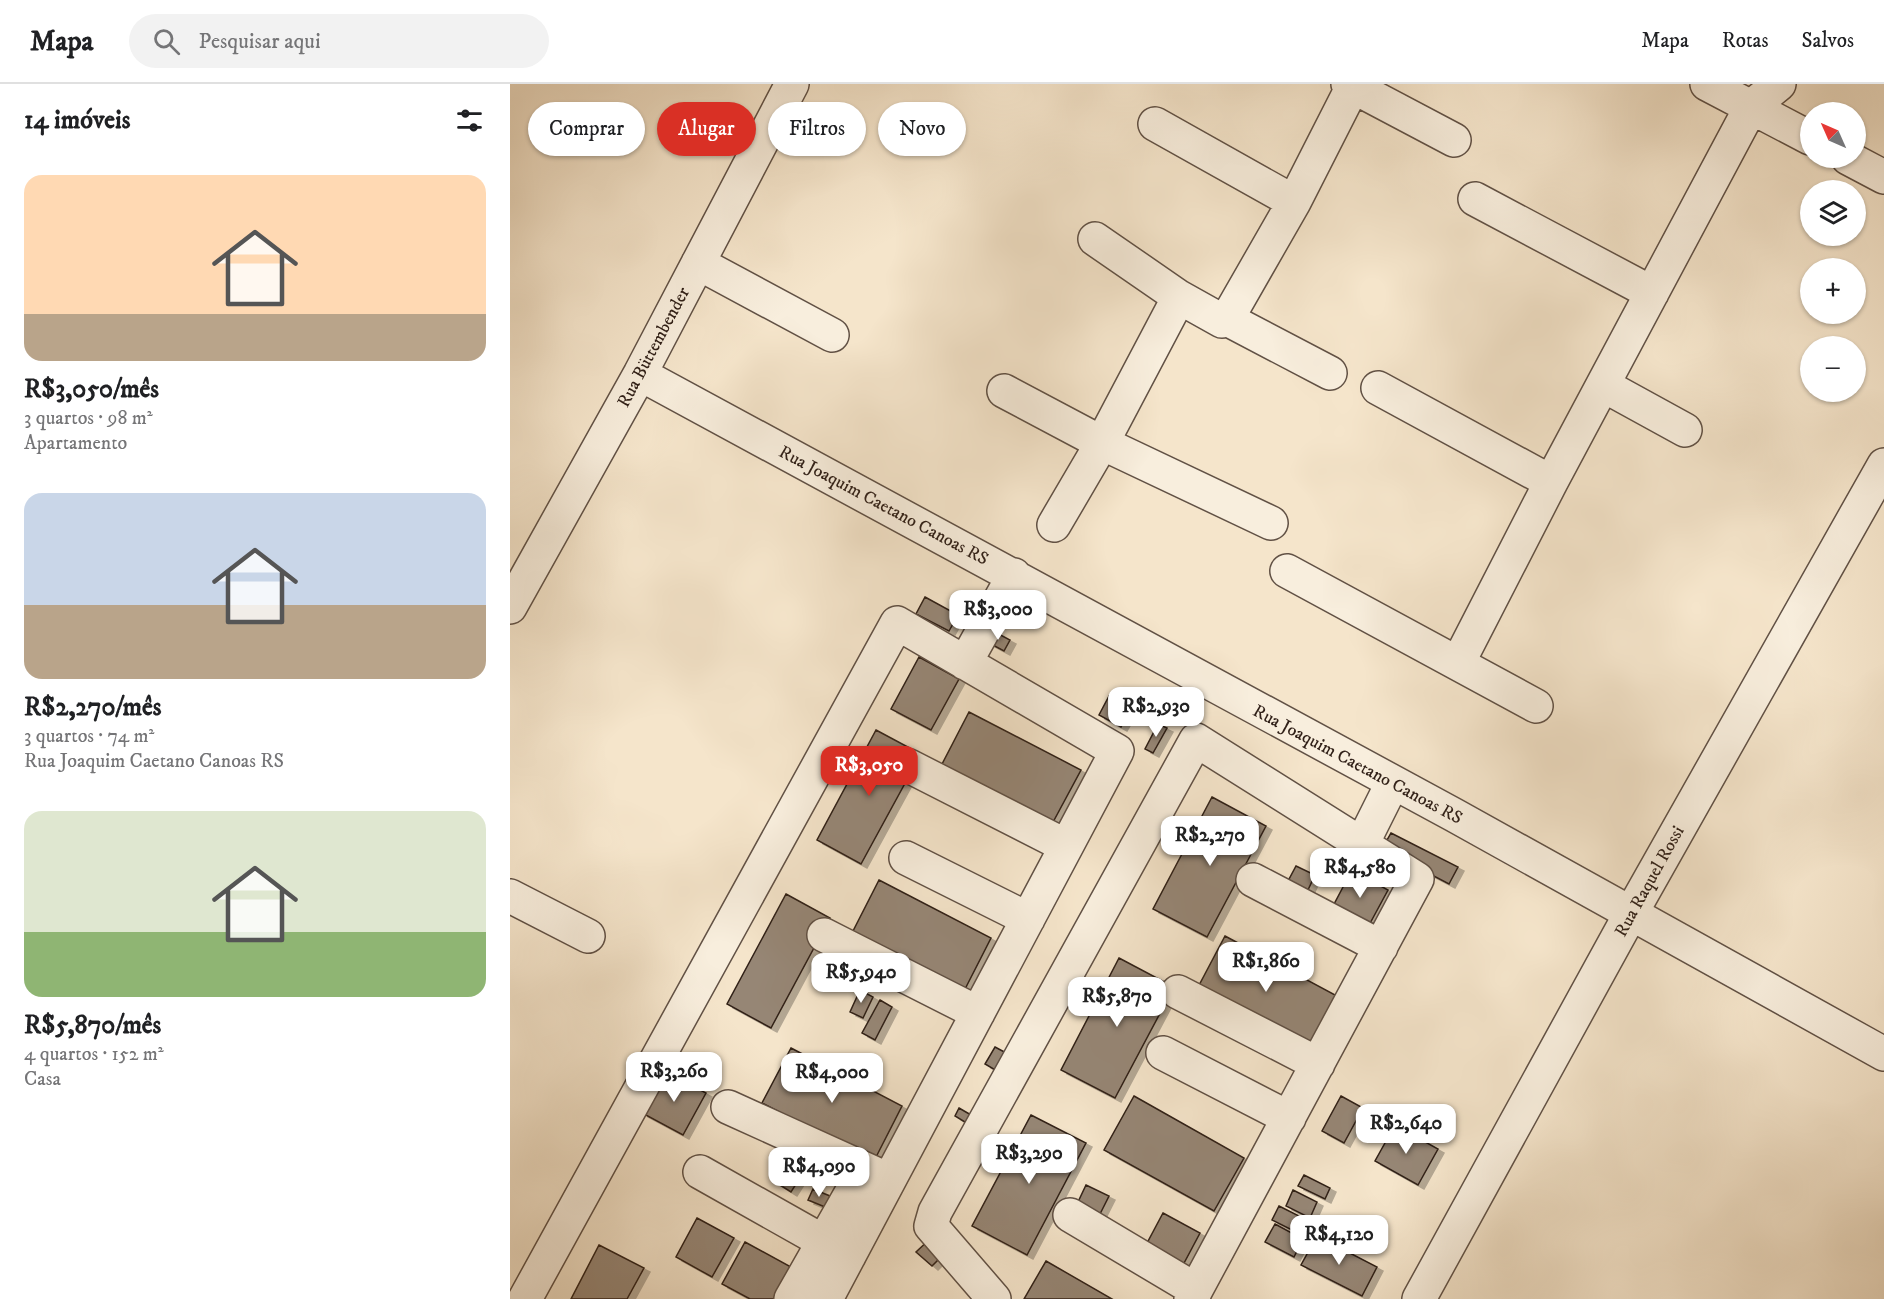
<!DOCTYPE html>
<html lang="pt">
<head>
<meta charset="utf-8">
<style>
	:root { --surface:#fff; --page:#f2f2f2; --text:#202124; --muted:#757577; --line:#e0e0e0; --accent:#d93025 }
	body { margin:0; font-family:"IM FELL DW Pica",serif; background:var(--page); color:var(--text); height:100vh; display:flex; flex-direction:column; font-size:22px; white-space:nowrap }
	* { box-sizing:border-box; margin:0 }
	p { font-size:20px; color:var(--muted) }
	.icon { flex:none; width:33px; height:33px; fill:none; stroke:currentColor; stroke-width:2; stroke-linecap:round; stroke-linejoin:round }
	.map { position:relative; flex:1; overflow:hidden }
	.sheet { display:flex; flex-direction:column; background:var(--surface); width:510px }
	.sheet>* { flex:none }
	.banner { position:absolute; left:18px; top:18px; width:570px; height:54px; display:flex; gap:12px }
	.needle { width:39px; rotate:315deg }
	.controls { position:absolute; left:1290px; top:18px; display:grid; gap:12px }
	.controls a { display:grid; place-items:center; width:66px; height:66px; border-radius:50%; background:var(--surface); box-shadow:0 2px 4px #0004; font-size:30px }
	.price { position:absolute; translate:-50% -51px; padding:0 14px; border-radius:12px; background:#fff; color:#222; font-size:20px; line-height:39px; filter:drop-shadow(0 2px 3px #0008) }
	.price::after { content:''; position:absolute; left:50%; top:36px; width:18px; height:14px; margin-left:-9px; background:inherit; clip-path:polygon(0 0,100% 0,50% 100%) }
	.price.active { background:var(--accent); color:#fff }
	ul { padding:0; list-style:none }
	li { display:grid; align-content:center; gap:12px; height:318px; padding:0 24px }
	li span { display:grid; place-items:center; height:186px; border-radius:18px; color:#555 }
	li>.icon { margin-inline-start:auto }
	span .icon { width:108px; height:108px; fill:#fffc; stroke-width:1 }
	li b { font-size:26px }
	h2 { display:flex; justify-content:space-between; align-items:center; height:72px; padding:0 24px; font-size:26px }
	.pill { padding:0 21px; border-radius:27px; background:var(--surface); box-shadow:0 2px 4px #0004; font-size:21px; line-height:54px }
	.pill.active { background:var(--accent); color:#fff }
	header { display:flex; align-items:center; gap:36px; box-sizing:border-box; height:84px; padding:0 30px; background:var(--surface); border-bottom:2px solid var(--line) }
	header strong { font-size:28px }
	nav { display:flex; gap:33px; margin-inline-start:auto; font-size:21px }
	.search { width:420px; height:54px; background:var(--page); display:flex; align-items:center; gap:15px; box-sizing:border-box; padding:0 21px; border-radius:33px; color:var(--muted); font-size:22px }
	main { display:flex; flex:1; min-height:0 }
	.map>svg:first-child { display:block }
	.building { fill:#968675; stroke:#302018; stroke-width:1.5; filter:url(#shadow) }
	.lines { fill:none; stroke-linecap:round; stroke-linejoin:round }
	.minor-casing { stroke:#615145; stroke-width:36 }
	.minor { stroke:#f8eedd; stroke-width:33 }
	.labels { text-anchor:middle; stroke-width:5; stroke-linejoin:round; paint-order:stroke }
	.street-label { font-size:18px; fill:#302018; stroke:#f8eedd }
</style>
</head>
<body>
<header>
<strong>Mapa</strong>
<div class="search"><svg class="icon" aria-label="search" viewBox="0 0 24 24"><circle cx="10" cy="10" r="6"/><path d="M15 15l6 6"/></svg>Pesquisar aqui</div>
<nav><a>Mapa</a><a>Rotas</a><a>Salvos</a></nav>
</header>
<main>
<section class="sheet">
<h2>14 imóveis<svg class="icon" aria-label="filters" viewBox="0 0 24 24"><path d="M4 7h16M4 17h16"/><circle cx="9" cy="7" r="2"/><circle cx="15" cy="17" r="2"/></svg></h2>
<ul>
<li><span style="background:linear-gradient(#ffd9b3 75%,#b9a48a 0)"><svg class="icon" aria-label="home" viewBox="0 0 24 24"><path d="M3 11l9-7 9 7M6 9v11h12V9"/></svg></span><div><b>R$3,050/mês</b><p>3 quartos · 98 m²</p><p>Apartamento</p></div></li>
<li><span style="background:linear-gradient(#c9d6e8 60%,#b9a48a 0)"><svg class="icon" aria-label="home" viewBox="0 0 24 24"><path d="M3 11l9-7 9 7M6 9v11h12V9"/></svg></span><div><b>R$2,270/mês</b><p>3 quartos · 74 m²</p><p>Rua Joaquim Caetano Canoas RS</p></div></li>
<li><span style="background:linear-gradient(#dfe7d0 65%,#8fb573 0)"><svg class="icon" aria-label="home" viewBox="0 0 24 24"><path d="M3 11l9-7 9 7M6 9v11h12V9"/></svg></span><div><b>R$5,870/mês</b><p>4 quartos · 152 m²</p><p>Casa</p></div></li>
</ul>
</section>
<div class="map">
<svg width="1374" height="1215" viewBox="0 0 1374 1215">
	<defs>
		<filter id="shadow"><feDropShadow dx="6" dy="4" stdDeviation="0" flood-color="#0004"/></filter>
	</defs>
	<rect width="100%" height="100%" fill="#f5e5cb"/>
	<filter id="stains"><feTurbulence type="fractalNoise" baseFrequency=".00333" numOctaves="4"/><feColorMatrix values="0 0 0 0 .2 0 0 0 0 .09 0 0 0 0 .02 0 0 0 .5 -.17"/></filter>
	<radialGradient id="worn" r=".72"><stop offset=".6" stop-color="#630" stop-opacity="0"/><stop offset="1" stop-color="#630" stop-opacity=".3"/></radialGradient>
	<path class="building" d="M 415,513 L 448,531 L 439,547 L 406,530 Z
		M 483,547 L 500,556 L 494,567 L 477,558 Z
		M 409,573 L 449,595 L 421,646 L 381,625 Z
		M 599,612 L 622,624 L 611,643 L 589,631 Z
		M 459,628 L 571,686 L 542,740 L 431,682 Z
		M 648,640 L 657,644 L 643,669 L 635,665 Z
		M 366,646 L 411,670 L 351,780 L 307,756 Z
		M 702,713 L 756,742 L 697,853 L 643,825 Z
		M 881,749 L 948,783 L 939,800 L 872,765 Z
		M 786,782 L 805,791 L 797,808 L 777,799 Z
		M 842,786 L 878,806 L 858,843 L 822,824 Z
		M 369,796 L 481,854 L 453,909 L 341,851 Z
		M 276,810 L 320,834 L 261,944 L 217,920 Z
		M 715,852 L 827,912 L 798,966 L 686,907 Z
		M 609,874 L 664,903 L 605,1014 L 551,986 Z
		M 350,906 L 363,913 L 353,934 L 340,928 Z
		M 370,916 L 382,923 L 365,956 L 352,949 Z
		M 485,963 L 502,972 L 492,990 L 475,980 Z
		M 281,964 L 392,1022 L 364,1077 L 252,1019 Z
		M 155,987 L 196,1009 L 173,1051 L 132,1029 Z
		M 624,1012 L 734,1074 L 704,1127 L 594,1066 Z
		M 831,1012 L 853,1024 L 834,1059 L 812,1047 Z
		M 449,1024 L 468,1035 L 463,1043 L 445,1032 Z
		M 521,1031 L 576,1059 L 517,1171 L 462,1142 Z
		M 885,1041 L 928,1065 L 908,1101 L 865,1077 Z
		M 269,1085 L 288,1097 L 281,1108 L 262,1096 Z
		M 794,1091 L 820,1104 L 815,1115 L 788,1102 Z
		M 576,1101 L 599,1112 L 590,1130 L 568,1118 Z
		M 303,1105 L 320,1112 L 315,1123 L 298,1116 Z
		M 783,1106 L 807,1118 L 800,1134 L 776,1122 Z
		M 769,1122 L 793,1134 L 786,1148 L 762,1136 Z
		M 653,1129 L 690,1149 L 673,1181 L 636,1161 Z
		M 187,1134 L 224,1154 L 202,1193 L 166,1173 Z
		M 765,1140 L 793,1155 L 784,1173 L 755,1158 Z
		M 807,1152 L 867,1183 L 852,1212 L 791,1181 Z
		M 421,1154 L 436,1168 L 422,1182 L 406,1168 Z
		M 235,1158 L 301,1194 L 290,1215 L 240,1215 L 212,1200 Z
		M 89,1161 L 134,1184 L 117,1215 L 61,1215 Z
		M 536,1177 L 602,1215 L 514,1215 Z"/>
	<g class="lines">
		<g class="minor-casing">
			<path id="minor" d="M 838,0 L 944,56
				M 1197,0 L 1300,54
				M 645,40 L 784,118
				M 1338,74 L 1374,93
				M 965,115 L 1142,209
				M 585,155 L 669,213 L 712,237 L 717,235 L 820,289
				M 188,179 L 322,251
				M 717,235 L 784,118 L 844,0
				M 130,290 L 944,731 L 1374,970
				M 1093,301 L 1175,346
				M 868,304 L 1041,398
				M 494,307 L 592,359 L 761,439
				M 544,441 L 592,359 L 669,213
				M 777,487 L 1026,622
				M 0,523 L 130,290 L 282,0
				M 455,579 L 504,491
				M 948,579 L 1041,398 L 1241,23 L 1269,0
				M 399,682 L 556,762
				M 852,760 L 883,698
				M 396,774 L 518,835
				M 743,796 L 871,863
				M 0,812 L 78,852
				M 314,851 L 468,929
				M 668,908 L 808,980
				M 653,969 L 779,1034
				M 218,1023 L 379,1096
				M 190,1088 L 339,1172
				M 560,1131 L 686,1206
				M 15,1215 L 387,539 L 607,667 L 316,1215
				M 281,1215 L 355,1085
				M 484,1215 L 421,1142 L 425,1128 L 686,656 L 907,795 L 681,1215
				M 909,1215 L 1120,831 L 1374,381"/>
		</g>
		<use href="#minor" class="minor"/>
	</g>
	<g class="labels">
		<g class="street-label">
			<text transform="translate(143 263) rotate(-62)" y="6">Rua Büttembender</text>
			<text transform="translate(374 421) rotate(28)" y="6">Rua Joaquim Caetano Canoas RS</text>
			<text transform="translate(848 680) rotate(28)" y="6">Rua Joaquim Caetano Canoas RS</text>
			<text transform="translate(1139 797) rotate(-61)" y="6">Rua Raquel Rossi</text>
		</g>
	</g>
	<rect width="100%" height="100%" filter="url(#stains)"/>
	<rect width="100%" height="100%" fill="url(#worn)"/>
</svg>
<div class="controls">
<a><svg class="needle" viewBox="-14 -14 28 28"><path d="M0-13l5 13h-10z" fill="#e53935"/><path d="M0 13l5-13h-10z" fill="#757577"/></svg></a>
<a><svg class="icon" aria-label="layers" viewBox="0 0 24 24"><path d="M12 4l9 5-9 5-9-5zM3 14l9 5 9-5"/></svg></a>
<a>+</a>
<a>−</a>
</div>
<b class="price" style="left:488px;top:557px">R$3,000</b>
<b class="price" style="left:646px;top:654px">R$2,930</b>
<b class="price active" style="left:359px;top:713px">R$3,050</b>
<b class="price" style="left:700px;top:783px">R$2,270</b>
<b class="price" style="left:850px;top:815px">R$4,580</b>
<b class="price" style="left:756px;top:909px">R$1,860</b>
<b class="price" style="left:351px;top:920px">R$5,940</b>
<b class="price" style="left:607px;top:944px">R$5,870</b>
<b class="price" style="left:164px;top:1019px">R$3,260</b>
<b class="price" style="left:322px;top:1020px">R$4,000</b>
<b class="price" style="left:896px;top:1071px">R$2,640</b>
<b class="price" style="left:519px;top:1101px">R$3,290</b>
<b class="price" style="left:309px;top:1114px">R$4,090</b>
<b class="price" style="left:829px;top:1182px">R$4,120</b>
<div class="banner">
<a class="pill">Comprar</a>
<a class="pill active">Alugar</a>
<a class="pill">Filtros</a>
<a class="pill">Novo</a>
</div>
</div>
</main>
</body>
</html>
